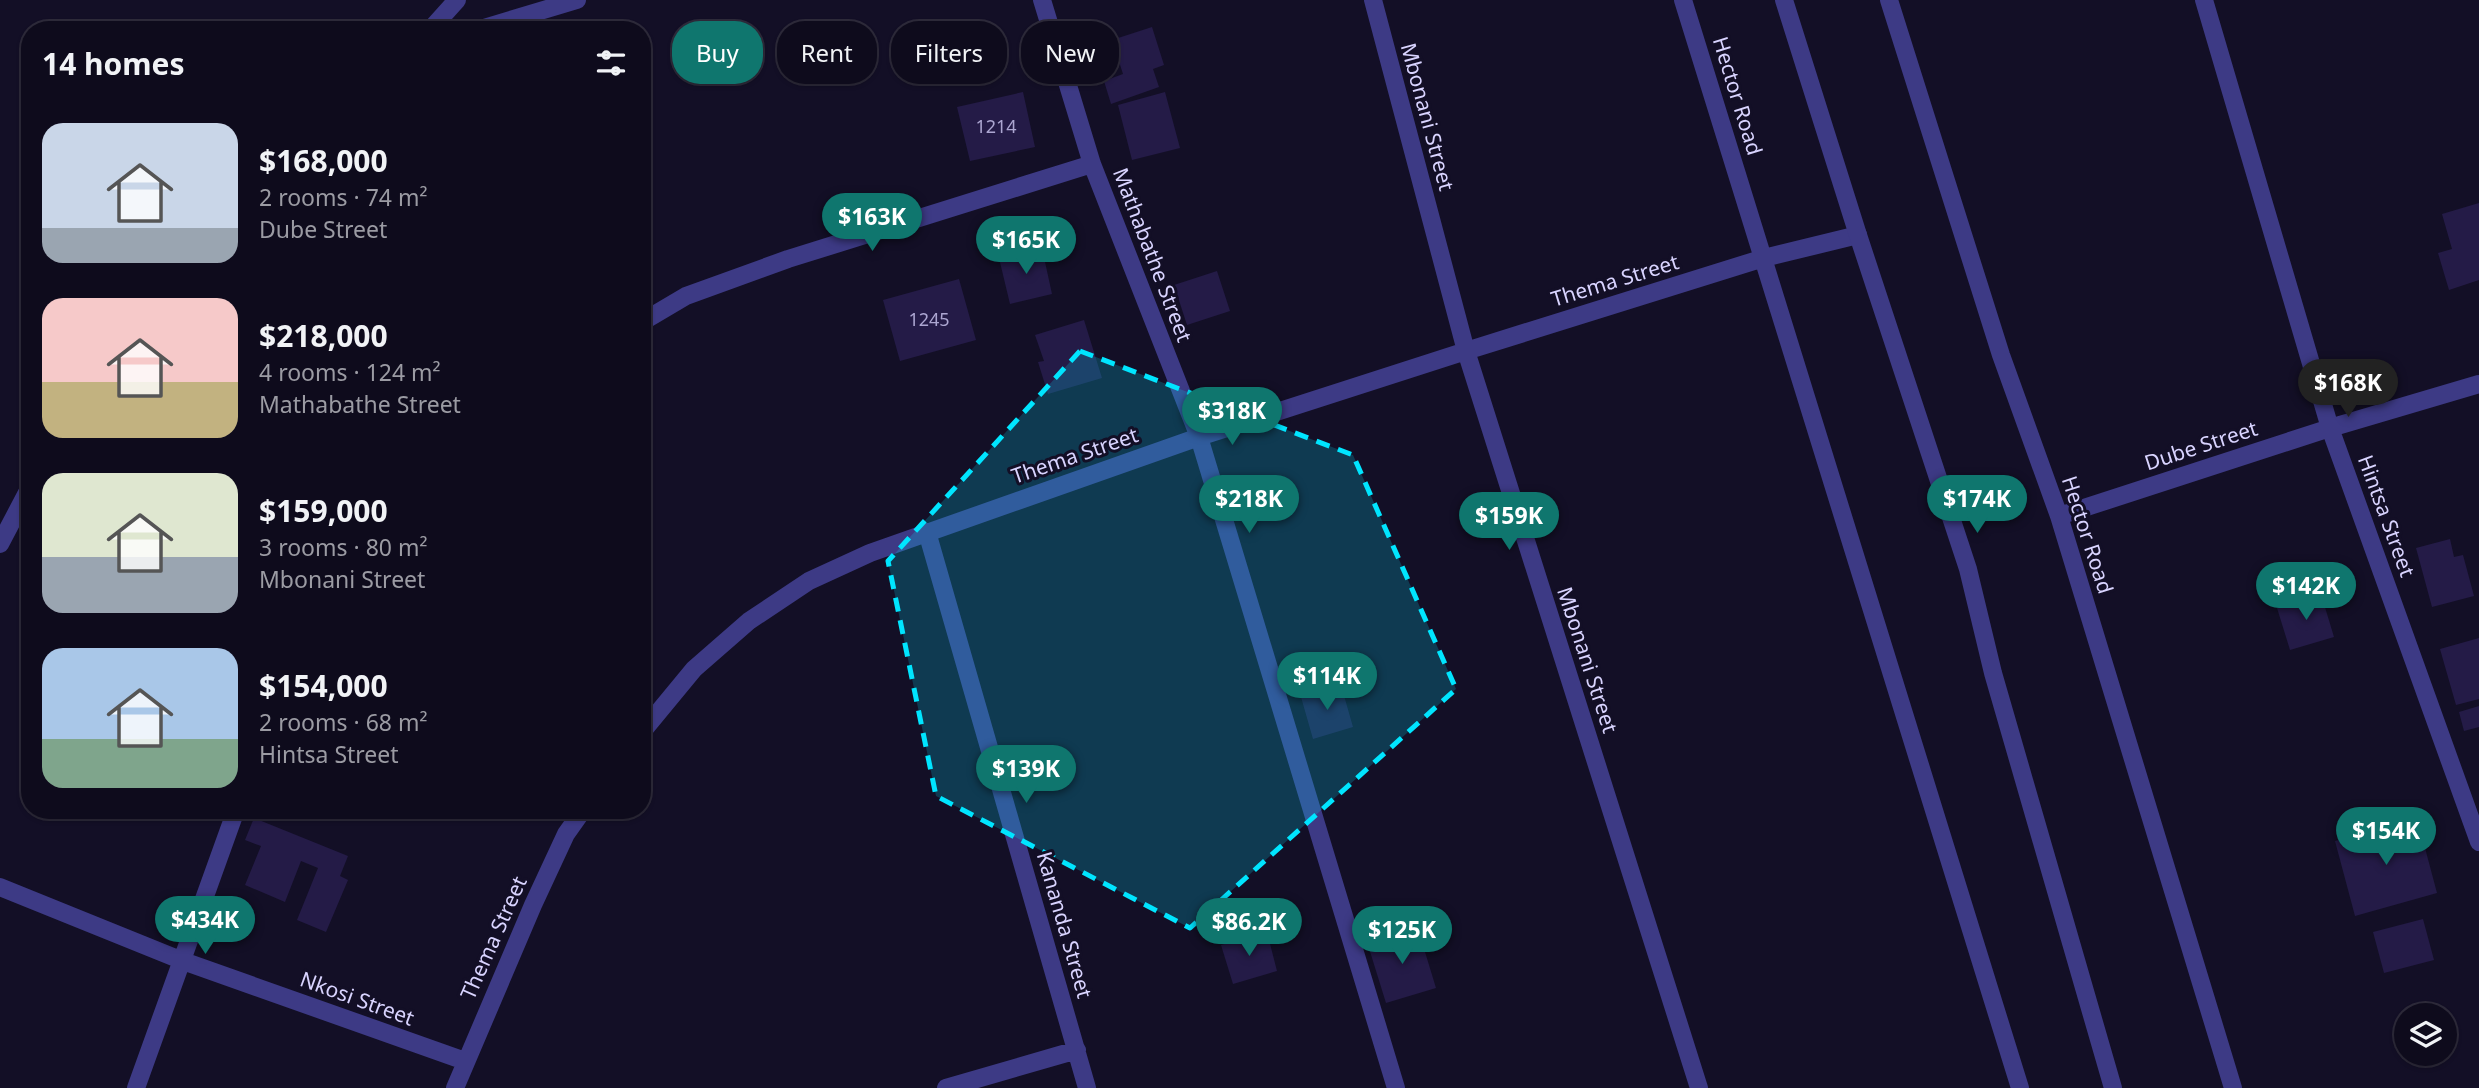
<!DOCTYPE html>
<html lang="en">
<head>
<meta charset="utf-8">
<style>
	:root { --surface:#0e0b1c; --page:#171425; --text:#f1f3f6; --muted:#9b9ba3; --line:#2e2b3b; --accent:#0f766e }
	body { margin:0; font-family:"Noto Sans",sans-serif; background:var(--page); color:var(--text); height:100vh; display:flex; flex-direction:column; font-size:26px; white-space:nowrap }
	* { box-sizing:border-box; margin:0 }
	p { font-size:23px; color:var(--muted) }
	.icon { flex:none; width:38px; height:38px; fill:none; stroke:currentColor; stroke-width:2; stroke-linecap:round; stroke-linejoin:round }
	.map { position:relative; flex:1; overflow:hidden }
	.side { position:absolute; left:21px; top:21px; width:630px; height:798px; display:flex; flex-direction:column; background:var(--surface); border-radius:28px; box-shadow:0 2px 5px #0004,0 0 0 2px var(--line) }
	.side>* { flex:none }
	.top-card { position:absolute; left:672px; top:21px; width:665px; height:63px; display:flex; gap:14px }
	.tools { position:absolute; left:2394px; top:1003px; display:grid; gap:14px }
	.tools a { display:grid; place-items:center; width:63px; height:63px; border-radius:50%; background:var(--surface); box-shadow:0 2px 5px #0004,0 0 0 2px var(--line); font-size:35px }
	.price { position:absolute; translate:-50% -60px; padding:0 16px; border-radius:24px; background:var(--accent); color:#fff; font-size:23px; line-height:46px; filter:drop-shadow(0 2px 4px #0008) }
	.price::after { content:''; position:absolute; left:50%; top:42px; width:21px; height:16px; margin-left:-10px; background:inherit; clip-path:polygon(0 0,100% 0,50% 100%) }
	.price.selected { background:#222; color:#fff }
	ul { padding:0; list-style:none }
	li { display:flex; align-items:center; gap:21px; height:175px; padding:0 21px }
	li span { display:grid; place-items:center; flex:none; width:196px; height:140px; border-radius:21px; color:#555 }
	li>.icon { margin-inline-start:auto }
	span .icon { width:84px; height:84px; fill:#fffc; stroke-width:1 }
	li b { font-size:30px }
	h2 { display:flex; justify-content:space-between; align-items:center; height:84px; padding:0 21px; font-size:30px }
	.pill { padding:0 24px; border-radius:28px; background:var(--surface); box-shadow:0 2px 5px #0004,0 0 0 2px var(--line); font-size:24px; line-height:63px }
	.pill.selected { background:var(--accent); color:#fff }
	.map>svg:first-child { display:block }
	.building { fill:#241b47 }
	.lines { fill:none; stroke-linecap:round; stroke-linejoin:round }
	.minor { stroke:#3d3a85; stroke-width:18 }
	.tertiary { stroke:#3d3a85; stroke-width:18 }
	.marked { fill:#00e5ff; fill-opacity:0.2; stroke:#00e5ff; stroke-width:5; stroke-dasharray:14 9; stroke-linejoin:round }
	.labels { text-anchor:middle; stroke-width:6; stroke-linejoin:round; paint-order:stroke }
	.number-label { font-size:18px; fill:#aca6d1 }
	.street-label { font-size:21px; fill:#d9d4ff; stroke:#130f26 }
</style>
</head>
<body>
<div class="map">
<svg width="2479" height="1088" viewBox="0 0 2479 1088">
	<rect width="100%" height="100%" fill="#130f26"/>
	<path class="building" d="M 1152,27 L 1164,65 L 1153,69 L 1159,87 L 1111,104 L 1104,81 L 1123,74 L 1112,40 Z
		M 1023,92 L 1035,147 L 970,161 L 957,107 Z
		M 1165,92 L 1180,148 L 1132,160 L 1118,105 Z
		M 2479,203 L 2479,280 L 2449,290 L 2438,253 L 2452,249 L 2442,214 Z
		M 1042,248 L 1052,294 L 1010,304 L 999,258 Z
		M 1217,271 L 1230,311 L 1187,325 L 1174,285 Z
		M 959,279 L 976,340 L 900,361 L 883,300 Z
		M 1084,320 L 1102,378 L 1048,394 L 1038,362 L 1044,361 L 1035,335 Z
		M 2450,539 L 2454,557 L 2463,555 L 2474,596 L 2432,607 L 2416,548 Z
		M 2321,594 L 2334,637 L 2290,650 L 2277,608 Z
		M 2479,638 L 2479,699 L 2456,705 L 2440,649 Z
		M 1341,685 L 1353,727 L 1313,739 L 1301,697 Z
		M 2479,706 L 2479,727 L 2464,731 L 2459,712 Z
		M 285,810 L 319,810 L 316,821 Z
		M 254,818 L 348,856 L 340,876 L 348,880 L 326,932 L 297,920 L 318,868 L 301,861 L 285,902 L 245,885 L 261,846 L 245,840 Z
		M 2417,818 L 2437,893 L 2355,916 L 2335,841 Z
		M 2423,919 L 2434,960 L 2384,973 L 2373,932 Z
		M 1418,929 L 1436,988 L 1386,1003 L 1368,945 Z
		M 1267,932 L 1277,971 L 1233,984 L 1221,945 Z"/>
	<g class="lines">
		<path class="minor" d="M 1042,0 L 1092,164 L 1199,437 L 1396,1088
			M 1373,0 L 1466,351 L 1699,1088
			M 1683,0 L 2020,1088
			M 1889,0 L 2001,355 L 2059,516 L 2233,1088
			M 2204,0 L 2330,428 L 2479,842
			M 430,30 L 457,0
			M 477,30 L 577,0
			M 642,322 L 686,296 L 788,259 L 1092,164
			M 2059,516 L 2330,428 L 2479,384
			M 927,532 L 1087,1088
			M 0,544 L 30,487
			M 642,732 L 694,669 L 749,621 L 809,581 L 870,553 L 1199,437 L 1466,351 L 1764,258 L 1858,235
			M 0,887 L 183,961 L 465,1061
			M 136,1088 L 236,810
			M 455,1088 L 533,905 L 566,834 L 583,810
			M 946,1088 L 1077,1050"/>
		<path class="tertiary" d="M 1784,0 L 1858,235 L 1968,569 L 1993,673 L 2113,1088"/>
	</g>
	<path class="marked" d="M 1080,351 L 1353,455 L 1456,689 L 1190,928 L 936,796 L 888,561 Z"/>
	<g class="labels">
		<g class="number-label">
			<text x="996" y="133">1214</text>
			<text x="929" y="326">1245</text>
		</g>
		<g class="street-label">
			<text transform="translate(1737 96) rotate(73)" y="7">Hector Road</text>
			<text transform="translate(1427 117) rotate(75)" y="7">Mbonani Street</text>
			<text transform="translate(1152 255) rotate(69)" y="7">Mathabathe Street</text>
			<text transform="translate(1615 281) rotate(-17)" y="7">Thema Street</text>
			<text transform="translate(2201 446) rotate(-18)" y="7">Dube Street</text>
			<text transform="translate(1075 456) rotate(-19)" y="7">Thema Street</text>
			<text transform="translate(2386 516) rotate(70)" y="7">Hintsa Street</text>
			<text transform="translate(2087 535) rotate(72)" y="7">Hector Road</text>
			<text transform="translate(1587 660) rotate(72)" y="7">Mbonani Street</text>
			<text transform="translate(1064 925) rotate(74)" y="7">Kananda Street</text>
			<text transform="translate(494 938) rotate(-66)" y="7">Thema Street</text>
			<text transform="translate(357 999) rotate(20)" y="7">Nkosi Street</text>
		</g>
	</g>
</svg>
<div class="tools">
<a><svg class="icon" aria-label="layers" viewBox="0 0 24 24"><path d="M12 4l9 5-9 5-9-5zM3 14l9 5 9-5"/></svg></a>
</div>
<b class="price" style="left:872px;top:253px">$163K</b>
<b class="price" style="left:1026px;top:276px">$165K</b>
<b class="price selected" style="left:2348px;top:419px">$168K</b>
<b class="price" style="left:1232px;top:447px">$318K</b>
<b class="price" style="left:1249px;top:535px">$218K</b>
<b class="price" style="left:1977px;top:535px">$174K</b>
<b class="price" style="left:1509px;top:552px">$159K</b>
<b class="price" style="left:2306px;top:622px">$142K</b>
<b class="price" style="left:1327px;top:712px">$114K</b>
<b class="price" style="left:1026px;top:805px">$139K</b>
<b class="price" style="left:2386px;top:867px">$154K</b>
<b class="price" style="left:205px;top:956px">$434K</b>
<b class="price" style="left:1249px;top:958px">$86.2K</b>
<b class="price" style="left:1402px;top:966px">$125K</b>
<div class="top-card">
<a class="pill selected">Buy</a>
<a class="pill">Rent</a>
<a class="pill">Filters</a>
<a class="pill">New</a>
</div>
<section class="side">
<h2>14 homes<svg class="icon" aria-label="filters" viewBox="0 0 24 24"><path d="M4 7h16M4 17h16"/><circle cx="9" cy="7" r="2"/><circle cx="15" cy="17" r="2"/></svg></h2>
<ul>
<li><span style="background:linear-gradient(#c9d6e8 75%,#9aa5b1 0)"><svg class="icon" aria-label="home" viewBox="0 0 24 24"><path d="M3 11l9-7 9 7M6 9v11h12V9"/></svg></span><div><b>$168,000</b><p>2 rooms · 74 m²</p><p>Dube Street</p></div></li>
<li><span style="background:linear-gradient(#f6c9c9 60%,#c2b280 0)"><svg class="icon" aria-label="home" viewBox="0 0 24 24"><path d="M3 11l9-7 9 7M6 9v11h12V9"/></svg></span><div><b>$218,000</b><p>4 rooms · 124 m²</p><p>Mathabathe Street</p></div></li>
<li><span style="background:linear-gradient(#dfe7d0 60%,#9aa5b1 0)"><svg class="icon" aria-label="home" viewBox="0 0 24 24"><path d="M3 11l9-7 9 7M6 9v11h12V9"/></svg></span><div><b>$159,000</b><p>3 rooms · 80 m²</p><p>Mbonani Street</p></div></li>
<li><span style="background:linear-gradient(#a9c7e8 65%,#7fa58c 0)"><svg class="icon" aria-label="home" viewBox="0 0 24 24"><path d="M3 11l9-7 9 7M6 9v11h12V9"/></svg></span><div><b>$154,000</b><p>2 rooms · 68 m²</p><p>Hintsa Street</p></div></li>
</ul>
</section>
</div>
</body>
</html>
